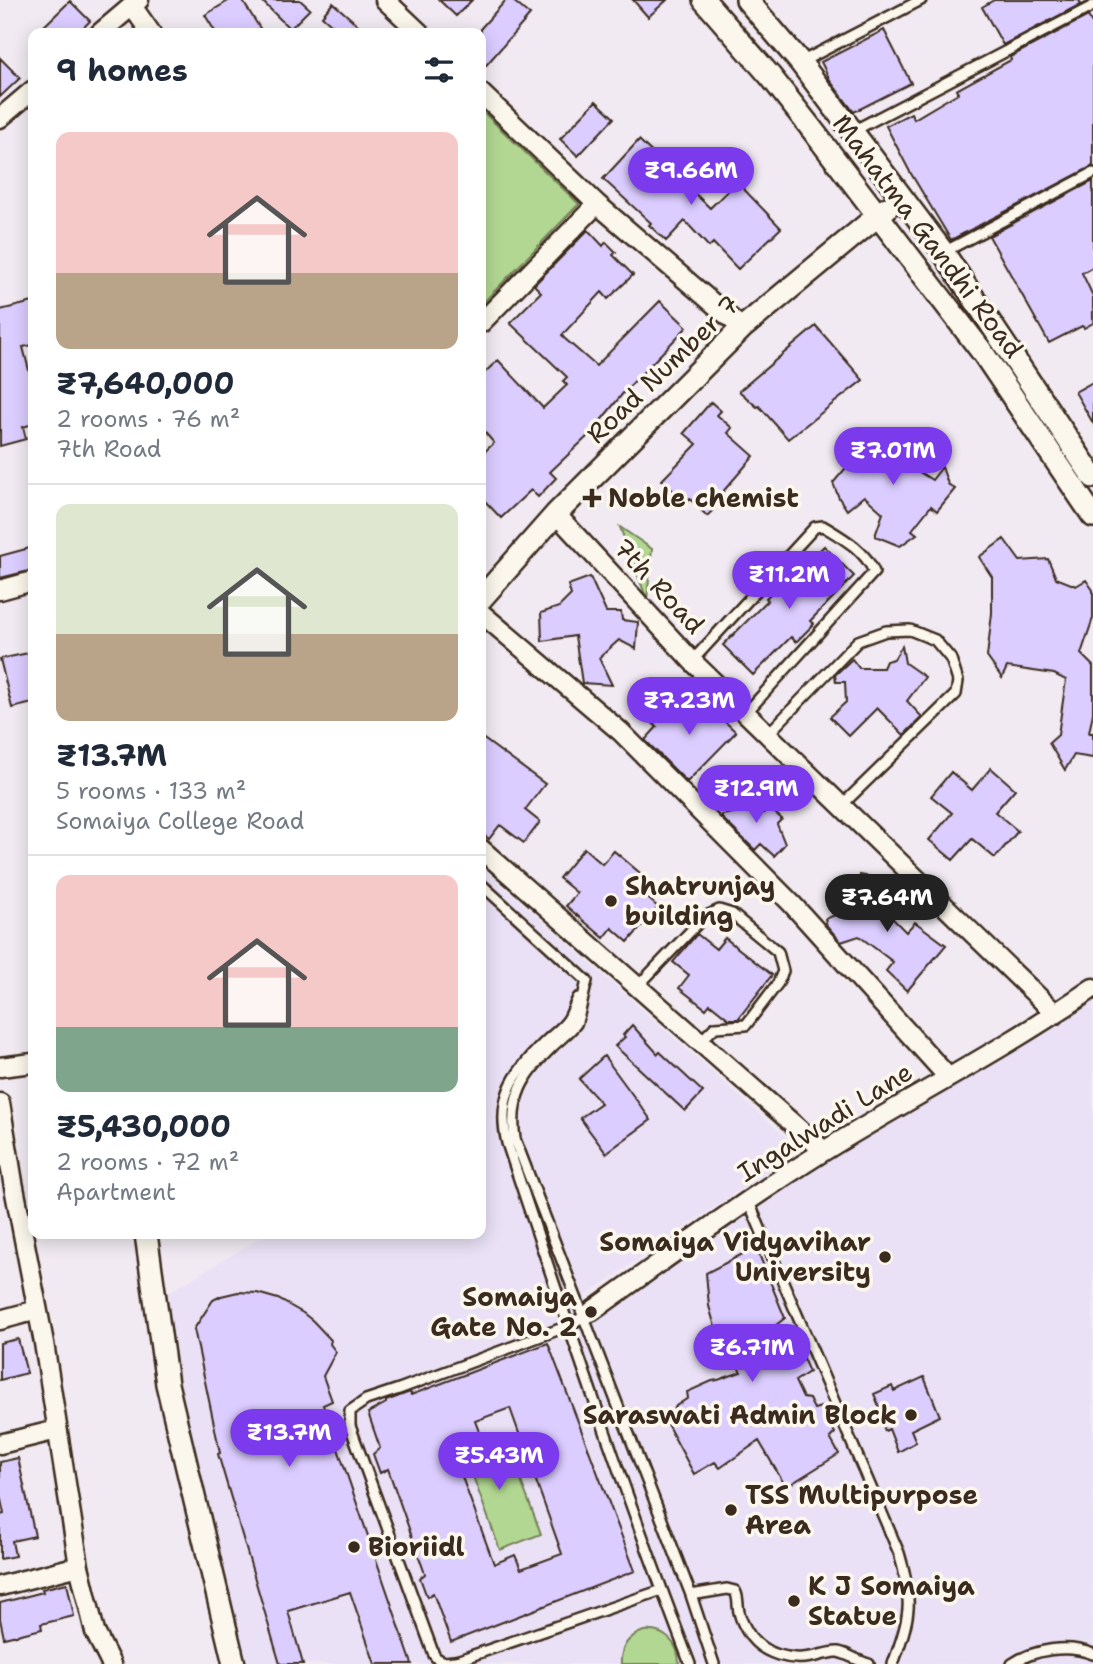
<!DOCTYPE html>
<html lang="en">
<head>
<meta charset="utf-8">
<style>
	:root { --surface:#fff; --page:#f6f6f7; --text:#1f2937; --muted:#747a83; --line:#e0e1e3; --accent:#7c3aed }
	body { margin:0; font-family:"Shantell Sans",sans-serif; background:var(--page); color:var(--text); height:100vh; display:flex; flex-direction:column; font-size:26px; white-space:nowrap }
	* { box-sizing:border-box; margin:0 }
	p { font-size:23px; color:var(--muted) }
	.icon { flex:none; width:38px; height:38px; fill:none; stroke:currentColor; stroke-width:2; stroke-linecap:round; stroke-linejoin:round }
	.map { position:relative; flex:1; overflow:hidden }
	.panel { position:absolute; left:28px; top:28px; width:458px; height:1211px; display:flex; flex-direction:column; background:var(--surface); border-radius:14px; box-shadow:0 4px 18px #0003 }
	.panel>* { flex:none }
	.price { position:absolute; translate:-50% -60px; padding:0 16px; border-radius:24px; background:var(--accent); color:#fff; font-size:23px; line-height:46px; filter:drop-shadow(0 2px 4px #0008) }
	.price::after { content:''; position:absolute; left:50%; top:42px; width:21px; height:16px; margin-left:-10px; background:inherit; clip-path:polygon(0 0,100% 0,50% 100%) }
	.price.on { background:#222; color:#fff }
	ul { padding:0; list-style:none }
	li { display:grid; align-content:center; gap:14px; height:371px; padding:0 28px }
	li+li { border-top:2px solid var(--line) }
	li span { display:grid; place-items:center; height:217px; border-radius:14px; color:#555 }
	li>.icon { margin-inline-start:auto }
	span .icon { width:126px; height:126px; fill:#fffc; stroke-width:1 }
	li b { font-size:30px }
	h2 { display:flex; justify-content:space-between; align-items:center; height:84px; padding:0 28px; font-size:30px }
	.map>svg:first-child { display:block }
	.built { fill:#eae1f6 }
	.green { fill:#b2d792; stroke:#768058; stroke-width:2 }
	.building { fill:#dbcdff; stroke:#3b2a1e; stroke-width:2; fill-rule:evenodd }
	.lines { fill:none; stroke-linecap:round; stroke-linejoin:round }
	.service-casing { stroke:#3b2a1e; stroke-width:14 }
	.minor-casing { stroke:#3b2a1e; stroke-width:23 }
	.tertiary-casing { stroke:#3b2a1e; stroke-width:26 }
	.service { stroke:#fbf7ec; stroke-width:9 }
	.minor { stroke:#fbf7ec; stroke-width:18 }
	.tertiary { stroke:#fbf7ec; stroke-width:21 }
	.poi-dot { fill:#3b2a1e; stroke:#fbf7ec; stroke-width:2.5 }
	.labels { text-anchor:middle; stroke-width:7; stroke-linejoin:round; paint-order:stroke }
	.street-label { font-size:26px; fill:#3b2a1e; stroke:#fbf7ec }
	.poi-label { font-size:26px; font-weight:bold; fill:#3b2a1e; stroke:#fbf7ec; text-anchor:start }
</style>
</head>
<body>
<div class="map">
<svg width="1093" height="1664" viewBox="0 0 1093 1664">
	<rect width="100%" height="100%" fill="#f1eaf2"/>
	<filter id="ink" filterUnits="userSpaceOnUse"><feTurbulence type="fractalNoise" baseFrequency=".0143" numOctaves="2"/><feDisplacementMap in="SourceGraphic" scale="14" xChannelSelector="R" yChannelSelector="G"/><feConvolveMatrix kernelMatrix="1 2 1 2 8 2 1 2 1" color-interpolation-filters="sRGB"/></filter>
	<g filter="url(#ink)">
		<path class="built" d="M 481,866 L 799,1149 L 585,1296 L 591,1312 L 749,1204 L 1093,991 L 1093,1664 L 239,1664 L 173,1384 L 161,1297 L 267,1234 L 481,1234 Z"/>
		<path class="green" d="M 481,110 L 579,204 L 481,305 Z
			M 620,527 L 652,549 L 647,600 Z
			M 507,1444 L 541,1534 L 500,1550 L 467,1460 Z
			M 644,1631 C 665,1629 679,1643 679,1664 L 621,1664 C 620,1648 628,1636 644,1631 Z"/>
		<path class="building" d="M 230,0 L 242,0 L 263,33 L 216,33 L 205,15 Z
			M 261,0 L 300,0 L 310,9 L 290,29 Z
			M 439,0 L 472,0 L 456,16 Z
			M 506,0 L 512,0 L 530,15 L 481,71 L 481,28 Z
			M 633,0 L 667,0 L 648,17 Z
			M 994,0 L 1079,0 L 1081,4 L 1003,45 L 982,7 Z
			M 70,1 L 90,21 L 78,33 L 37,33 Z
			M 333,3 L 367,33 L 341,33 L 322,16 Z
			M 1088,16 L 1093,25 L 1093,166 L 951,240 L 910,172 L 886,126 L 911,113 L 914,119 L 958,93 L 956,90 L 1011,60 L 1010,57 Z
			M 884,30 L 911,83 L 854,112 L 831,82 L 821,62 Z
			M 0,58 L 20,78 L 0,97 Z
			M 596,101 L 614,118 L 578,156 L 560,139 Z
			M 639,140 L 710,208 L 737,182 L 781,228 L 738,269 L 713,243 L 709,247 L 685,221 L 666,241 L 649,225 L 651,223 L 603,179 Z
			M 1093,181 L 1093,267 L 1082,273 L 1093,296 L 1093,323 L 1084,328 L 1082,326 L 1049,343 L 989,236 Z
			M 588,230 L 603,246 L 606,242 L 616,252 L 613,255 L 633,275 L 608,299 L 602,292 L 562,335 L 564,338 L 596,366 L 660,301 L 687,327 L 624,392 L 590,434 L 550,472 L 556,478 L 538,497 L 531,490 L 501,518 L 481,497 L 481,455 L 494,443 L 481,428 L 481,376 L 498,360 L 543,408 L 567,385 L 563,381 L 567,377 L 510,323 L 541,292 L 534,285 Z
			M 33,302 L 33,345 L 23,347 L 33,386 L 33,424 L 23,427 L 26,439 L 0,446 L 0,310 Z
			M 816,326 L 863,380 L 788,439 L 759,406 L 757,407 L 739,391 Z
			M 1093,382 L 1093,423 L 1075,392 Z
			M 711,402 L 721,411 L 717,415 L 732,428 L 728,433 L 754,456 L 720,495 L 724,499 L 707,516 L 690,499 L 686,503 L 662,480 L 697,444 L 684,433 Z
			M 897,432 L 912,443 L 915,463 L 918,471 L 932,480 L 942,467 L 948,484 L 955,489 L 937,511 L 931,506 L 912,530 L 917,534 L 900,546 L 875,536 L 883,513 L 864,496 L 847,510 L 839,498 L 833,483 L 850,463 L 858,469 L 877,448 L 866,437 Z
			M 1004,539 L 1020,561 L 1048,559 L 1056,578 L 1076,586 L 1086,580 L 1093,590 L 1093,618 L 1081,654 L 1093,666 L 1093,713 L 1089,733 L 1093,733 L 1093,758 L 1074,755 L 1065,770 L 1049,743 L 1058,735 L 1066,680 L 1054,674 L 1007,667 L 1002,678 L 987,657 L 992,613 L 992,577 L 979,557 Z
			M 824,546 L 854,576 L 810,621 L 814,624 L 796,642 L 791,637 L 753,675 L 723,645 L 768,600 L 766,598 L 790,574 L 793,577 Z
			M 33,547 L 33,570 L 0,578 L 0,556 Z
			M 590,577 L 606,612 L 621,612 L 622,620 L 638,622 L 636,649 L 619,640 L 599,658 L 612,685 L 582,683 L 575,636 L 542,641 L 541,613 L 559,607 L 571,595 L 568,585 Z
			M 902,646 L 905,663 L 925,677 L 907,701 L 922,717 L 904,735 L 877,708 L 849,736 L 830,717 L 846,702 L 845,682 L 836,682 L 835,675 L 852,659 L 859,668 L 883,668 L 886,661 L 894,659 Z
			M 33,652 L 33,703 L 12,708 L 0,659 Z
			M 700,698 L 736,732 L 687,782 L 645,740 L 657,727 L 648,719 L 660,706 L 672,717 L 678,710 L 683,715 Z
			M 481,737 L 545,784 L 525,810 L 540,822 L 524,843 L 500,825 L 489,839 L 481,833 Z
			M 991,768 L 1015,789 L 995,812 L 1018,831 L 995,858 L 972,839 L 953,860 L 929,840 L 952,813 L 931,796 L 951,772 L 972,790 Z
			M 749,793 L 754,793 L 762,814 L 769,808 L 782,819 L 777,824 L 785,844 L 774,856 L 761,844 L 755,850 L 722,818 L 722,815 L 738,812 L 741,794 Z
			M 584,848 L 602,864 L 614,851 L 653,884 L 644,895 L 658,907 L 628,942 L 612,928 L 604,938 L 566,906 L 577,893 L 559,878 Z
			M 860,875 L 887,880 L 882,908 L 906,932 L 915,922 L 946,945 L 907,991 L 886,971 L 893,962 L 859,936 L 841,942 L 827,926 L 825,919 L 857,906 Z
			M 697,934 L 716,949 L 725,938 L 772,975 L 738,1019 L 729,1019 L 710,1004 L 706,1009 L 679,988 L 689,975 L 673,962 Z
			M 632,1025 L 658,1054 L 660,1052 L 703,1092 L 685,1111 L 615,1046 L 625,1037 L 623,1035 Z
			M 604,1056 L 651,1120 L 606,1153 L 580,1118 L 601,1103 L 579,1079 Z
			M 756,1247 L 785,1318 L 776,1325 L 783,1346 L 796,1342 L 809,1372 L 795,1381 L 803,1398 L 809,1399 L 814,1409 L 821,1407 L 835,1433 L 830,1438 L 839,1454 L 786,1487 L 759,1441 L 720,1468 L 715,1462 L 694,1474 L 667,1424 L 676,1406 L 688,1398 L 687,1392 L 712,1381 L 718,1380 L 741,1372 L 717,1334 L 709,1306 L 706,1273 Z
			M 238,1292 L 257,1293 L 278,1299 L 303,1313 L 313,1321 L 331,1340 L 330,1344 L 336,1352 L 323,1376 L 332,1401 L 323,1405 L 412,1664 L 375,1664 L 350,1592 L 288,1611 L 303,1664 L 280,1664 L 218,1454 L 220,1453 L 194,1329 L 213,1300 L 221,1296 Z
			M 18,1339 L 27,1373 L 0,1380 L 0,1343 Z
			M 548,1343 L 635,1571 L 451,1642 L 433,1593 L 427,1597 L 420,1578 L 425,1574 L 388,1469 L 380,1473 L 373,1454 L 380,1448 L 368,1413 L 386,1403 L 386,1401 L 410,1392 L 411,1395 ZM 510,1408 L 562,1554 L 521,1569 L 515,1555 L 494,1564 L 451,1447 L 481,1437 L 475,1421 Z
			M 924,1377 L 940,1416 L 911,1430 L 916,1442 L 898,1452 L 889,1429 L 885,1431 L 880,1417 L 883,1416 L 874,1394 L 892,1386 L 894,1391 Z
			M 18,1458 L 35,1536 L 12,1541 L 15,1556 L 0,1559 L 0,1515 L 4,1514 L 0,1495 L 0,1462 Z
			M 67,1583 L 74,1616 L 41,1624 L 42,1629 L 4,1638 L 0,1619 L 0,1603 L 43,1592 L 42,1589 Z"/>
		<g class="lines">
			<g class="service-casing">
				<path id="service" d="M 801,62 L 921,0
					M 853,131 L 1093,6
					M 944,252 L 1093,173
					M 692,661 L 815,527 L 823,526 C 843,538 865,550 874,572 L 746,713
					M 768,734 L 858,641 L 886,631 L 910,630 L 935,640 L 951,659 L 958,681 L 956,694 L 841,806
					M 481,884 L 587,981
					M 587,981 C 584,991 580,1015 576,1024 C 571,1031 558,1041 552,1047 C 523,1075 509,1098 515,1139 L 691,1595 L 714,1664
					M 637,987 L 704,917 L 719,910 L 732,914 L 778,952 L 783,971 L 778,983 L 746,1025 L 715,1027 L 700,1042
					M 578,998 C 575,1004 572,1012 569,1018 C 564,1027 553,1034 546,1041 C 514,1072 496,1097 507,1143 C 565,1317 624,1492 690,1664
					M 748,1200 L 899,1553 C 914,1603 910,1616 893,1664
					M 591,1312 L 568,1326 L 399,1389 L 366,1400 L 350,1411 L 350,1426 L 434,1655 C 440,1664 449,1662 459,1660 L 662,1590
					M 691,1595 L 727,1589 L 735,1591 C 739,1598 737,1604 739,1612 C 741,1621 746,1630 751,1637 C 764,1654 790,1661 811,1657 C 819,1656 831,1651 838,1652 C 849,1654 859,1662 869,1664
					M 1012,1664 C 1034,1649 1068,1644 1093,1654"/>
			</g>
			<g class="minor-casing">
				<path id="minor" d="M 385,0 L 420,33
					M 132,6 L 151,33
					M 100,33 L 139,0
					M 481,93 L 597,204 L 742,328
					M 0,118 L 33,90
					M 481,323 L 597,204
					M 556,514 L 692,661 L 1056,1014
					M 0,590 L 33,581
					M 481,613 L 621,732 L 792,904 L 948,1077
					M 481,849 L 824,1151
					M 0,1067 L 33,1063
					M 0,1103 L 13,1182 L 44,1343 L 79,1566 L 95,1632 L 111,1664
					M 591,1312 C 668,1257 744,1201 824,1151 C 913,1096 1007,1048 1093,988
					M 0,1320 L 37,1310
					M 0,1444 L 57,1430
					M 0,1586 L 79,1566"/>
			</g>
			<g class="tertiary-casing">
				<path id="tertiary" d="M 704,0 L 771,77 L 811,128 L 983,353 L 1093,516
					M 747,0 L 800,62 L 943,252 L 1093,477
					M 481,599 L 556,514 L 742,328 L 887,208
					M 146,1234 L 167,1384 L 234,1664"/>
			</g>
			<use href="#service" class="service"/>
			<use href="#minor" class="minor"/>
			<use href="#tertiary" class="tertiary"/>
		</g>
	</g>
	<g class="poi-dot">
		<path d="M588.5 487.5h7v7h7v7h-7v7h-7v-7h-7v-7h7z"/>
		<circle cx="611" cy="901" r="7"/>
		<circle cx="885" cy="1257" r="7"/>
		<circle cx="591" cy="1312" r="7"/>
		<circle cx="911" cy="1415" r="7"/>
		<circle cx="731" cy="1510" r="7"/>
		<circle cx="354" cy="1547" r="7"/>
		<circle cx="794" cy="1601" r="7"/>
	</g>
	<g class="labels">
		<g class="street-label">
			<text transform="translate(928 236) rotate(53)" y="9">Mahatma Gandhi Road</text>
			<text transform="translate(663 369) rotate(-44)" y="9">Road Number 7</text>
			<text transform="translate(659 586) rotate(47)" y="9">7th Road</text>
			<text transform="translate(825 1122) rotate(-32)" y="9">Ingalwadi Lane</text>
		</g>
		<g class="poi-label">
			<text x="608" y="507">Noble chemist</text>
			<text x="625" y="895">Shatrunjay<tspan x="625" dy="30">building</tspan></text>
			<text x="871" y="1251" text-anchor="end">Somaiya Vidyavihar<tspan x="871" dy="30">University</tspan></text>
			<text x="577" y="1306" text-anchor="end">Somaiya<tspan x="577" dy="30">Gate No. 2</tspan></text>
			<text x="897" y="1424" text-anchor="end">Saraswati Admin Block</text>
			<text x="745" y="1504">TSS Multipurpose<tspan x="745" dy="30">Area</tspan></text>
			<text x="368" y="1556">Bioriidl</text>
			<text x="808" y="1595">K J Somaiya<tspan x="808" dy="30">Statue</tspan></text>
		</g>
	</g>
</svg>
<b class="price" style="left:691px;top:207px">₹9.66M</b>
<b class="price" style="left:893px;top:487px">₹7.01M</b>
<b class="price" style="left:789px;top:611px">₹11.2M</b>
<b class="price" style="left:689px;top:737px">₹7.23M</b>
<b class="price" style="left:756px;top:825px">₹12.9M</b>
<b class="price on" style="left:887px;top:934px">₹7.64M</b>
<b class="price" style="left:752px;top:1384px">₹6.71M</b>
<b class="price" style="left:289px;top:1469px">₹13.7M</b>
<b class="price" style="left:499px;top:1492px">₹5.43M</b>
<section class="panel">
<h2>9 homes<svg class="icon" aria-label="filters" viewBox="0 0 24 24"><path d="M4 7h16M4 17h16"/><circle cx="9" cy="7" r="2"/><circle cx="15" cy="17" r="2"/></svg></h2>
<ul>
<li><span style="background:linear-gradient(#f6c9c9 65%,#b9a48a 0)"><svg class="icon" aria-label="home" viewBox="0 0 24 24"><path d="M3 11l9-7 9 7M6 9v11h12V9"/></svg></span><div><b>₹7,640,000</b><p>2 rooms · 76 m²</p><p>7th Road</p></div></li>
<li><span style="background:linear-gradient(#dfe7d0 60%,#b9a48a 0)"><svg class="icon" aria-label="home" viewBox="0 0 24 24"><path d="M3 11l9-7 9 7M6 9v11h12V9"/></svg></span><div><b>₹13.7M</b><p>5 rooms · 133 m²</p><p>Somaiya College Road</p></div></li>
<li><span style="background:linear-gradient(#f6c9c9 70%,#7fa58c 0)"><svg class="icon" aria-label="home" viewBox="0 0 24 24"><path d="M3 11l9-7 9 7M6 9v11h12V9"/></svg></span><div><b>₹5,430,000</b><p>2 rooms · 72 m²</p><p>Apartment</p></div></li>
</ul>
</section>
</div>
</body>
</html>
